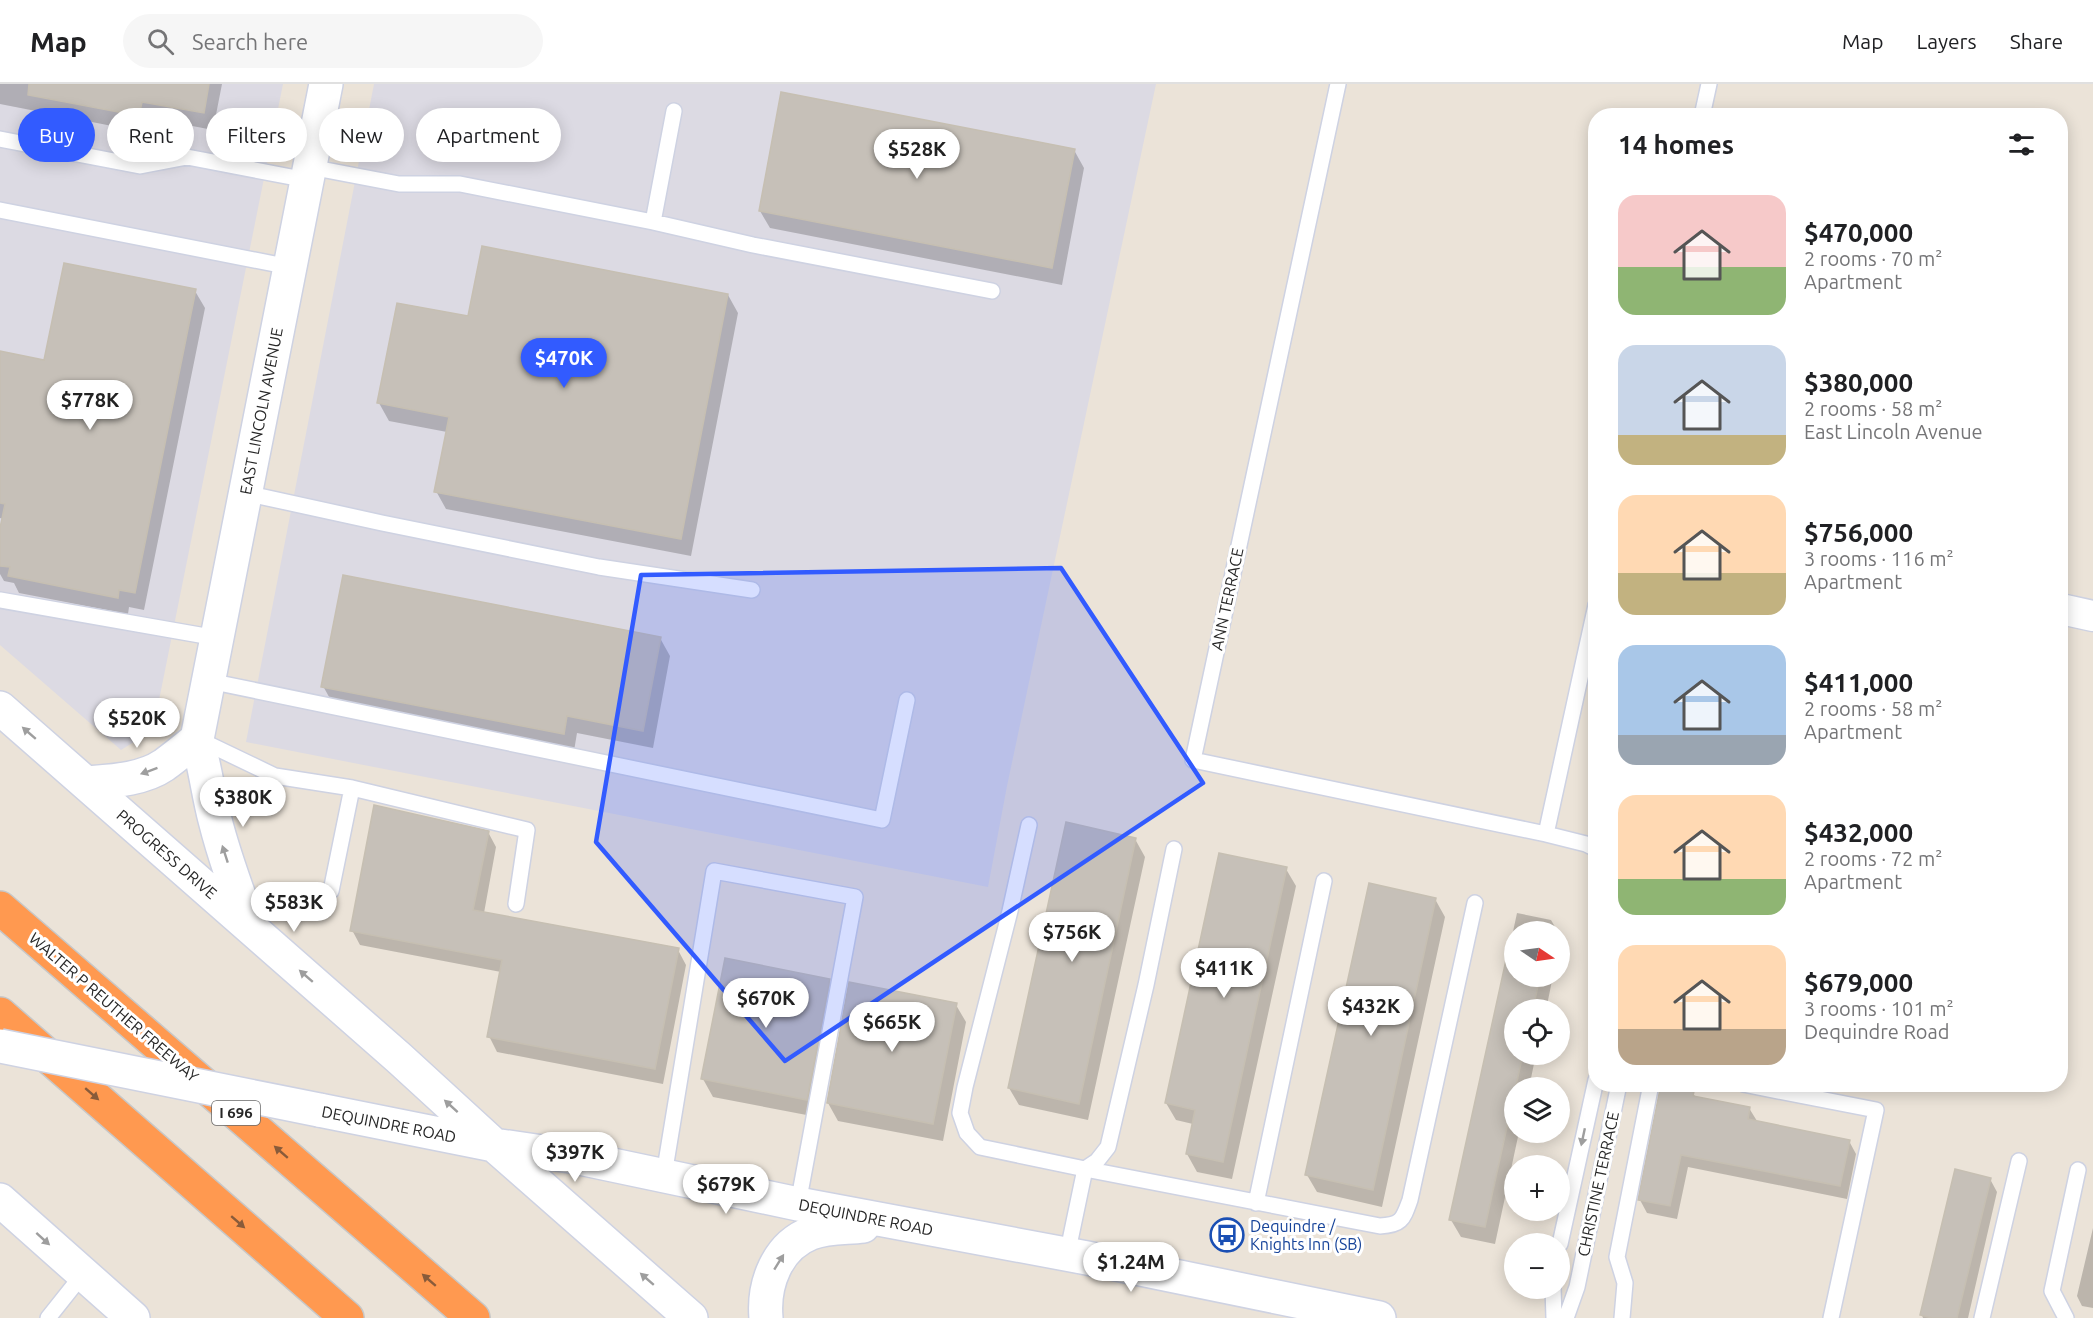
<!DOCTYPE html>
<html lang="en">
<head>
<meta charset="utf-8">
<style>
	:root { --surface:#fff; --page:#f6f6f6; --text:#202124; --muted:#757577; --line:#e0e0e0; --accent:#325bff }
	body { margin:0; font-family:Ubuntu,sans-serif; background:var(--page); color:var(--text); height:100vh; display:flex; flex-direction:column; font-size:22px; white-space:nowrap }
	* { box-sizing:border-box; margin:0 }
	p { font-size:20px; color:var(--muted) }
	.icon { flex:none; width:33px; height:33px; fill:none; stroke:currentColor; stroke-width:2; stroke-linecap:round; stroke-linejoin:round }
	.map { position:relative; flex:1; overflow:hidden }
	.side { position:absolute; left:1588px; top:24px; width:480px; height:984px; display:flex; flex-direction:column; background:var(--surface); border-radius:24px; box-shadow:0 3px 15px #0003 }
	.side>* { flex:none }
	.banner { position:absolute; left:18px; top:24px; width:570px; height:54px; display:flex; gap:12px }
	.needle { width:39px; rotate:103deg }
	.fabs { position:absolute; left:1504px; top:837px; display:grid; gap:12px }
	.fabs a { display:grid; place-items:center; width:66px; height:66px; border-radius:50%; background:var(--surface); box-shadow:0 3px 15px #0003; font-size:30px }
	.price { position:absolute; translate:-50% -51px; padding:0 14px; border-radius:21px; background:#fff; color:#222; font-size:20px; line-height:39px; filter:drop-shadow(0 2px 3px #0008) }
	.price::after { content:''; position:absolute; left:50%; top:36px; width:18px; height:14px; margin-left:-9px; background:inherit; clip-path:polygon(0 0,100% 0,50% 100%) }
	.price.current { background:var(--accent); color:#fff }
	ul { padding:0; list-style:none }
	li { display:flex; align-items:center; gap:18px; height:150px; padding:0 30px }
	li span { display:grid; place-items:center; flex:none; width:168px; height:120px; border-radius:18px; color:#555 }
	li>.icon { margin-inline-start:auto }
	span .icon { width:72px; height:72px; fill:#fffc; stroke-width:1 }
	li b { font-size:26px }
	h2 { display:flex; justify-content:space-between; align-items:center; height:72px; padding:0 30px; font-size:26px }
	.tag { padding:0 21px; border-radius:27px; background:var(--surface); box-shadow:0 3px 15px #0003; font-size:21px; line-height:54px }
	.tag.current { background:var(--accent); color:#fff }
	header { display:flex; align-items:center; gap:36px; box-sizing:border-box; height:84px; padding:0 30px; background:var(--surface); border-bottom:2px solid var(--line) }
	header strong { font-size:28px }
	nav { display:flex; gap:33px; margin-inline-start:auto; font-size:21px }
	.search { width:420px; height:54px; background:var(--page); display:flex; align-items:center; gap:15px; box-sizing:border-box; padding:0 21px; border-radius:33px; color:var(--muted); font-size:22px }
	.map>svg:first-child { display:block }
	.industrial { fill:#dcdae3 }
	.shadow { fill:#0003 }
	.building { fill:#c6c0b8; stroke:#c6bfb2; stroke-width:1.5 }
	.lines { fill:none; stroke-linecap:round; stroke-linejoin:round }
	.lane-casing { stroke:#ced2e2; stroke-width:18 }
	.street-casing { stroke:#ced2e2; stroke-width:33 }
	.secondary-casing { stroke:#ced2e2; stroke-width:36 }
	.highway-casing { stroke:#c7c7c7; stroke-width:36 }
	.lane { stroke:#fff; stroke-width:15 }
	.street { stroke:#fff; stroke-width:30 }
	.secondary { stroke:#fff; stroke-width:33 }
	.highway { stroke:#ff9950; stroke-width:33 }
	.secondary-bridge-casing { stroke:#ced2e2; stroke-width:36; stroke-linecap:butt }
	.secondary-bridge { stroke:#fff; stroke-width:33 }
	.oneway { fill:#9e9e9e }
	.oneway2 { fill:#895b3a }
	.marked { fill:#325bff; fill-opacity:0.2; stroke:#325bff; stroke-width:4.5; stroke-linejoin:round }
	.labels { text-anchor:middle; stroke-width:6; stroke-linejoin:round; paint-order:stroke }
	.shield { fill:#fff; stroke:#686868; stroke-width:1.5 }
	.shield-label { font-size:15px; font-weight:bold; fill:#282828 }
	.street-label { font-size:16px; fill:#282828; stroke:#fff }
	.transit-label { font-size:16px; fill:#164399; stroke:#fff; text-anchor:start }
</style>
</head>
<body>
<header>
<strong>Map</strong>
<div class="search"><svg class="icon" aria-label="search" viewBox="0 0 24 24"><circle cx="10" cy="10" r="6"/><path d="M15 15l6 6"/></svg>Search here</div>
<nav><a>Map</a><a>Layers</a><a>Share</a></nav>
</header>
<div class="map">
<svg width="2093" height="1234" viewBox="0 0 2093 1234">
	<rect width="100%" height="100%" fill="#ebe3d8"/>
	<path class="industrial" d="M 0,0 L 283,0 L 153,646 L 121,666 L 0,561 Z
		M 374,0 L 1156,0 L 1007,702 L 988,803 L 246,658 Z"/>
	<path class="shadow" d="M 0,0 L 222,0 L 213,46 L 151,34 L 148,49 L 0,20 Z
		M 1074,66 L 1084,84 L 1062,201 L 770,144 L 760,127 Z
		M 195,207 L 205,224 L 144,526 L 129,523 L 128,530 L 19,509 L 14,499 L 4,497 L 0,490 L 0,452 L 3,435 L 0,434 L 0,269 L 46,278 Z
		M 728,211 L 738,229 L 691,472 L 446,425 L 436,407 L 447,348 L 389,337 L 379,319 L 469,234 Z
		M 660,554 L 670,572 L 653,664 L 577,649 L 574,667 L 333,620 L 323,602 Z
		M 488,748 L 496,763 L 484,829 L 678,866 L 686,881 L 663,1000 L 497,968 L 489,952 L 501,888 L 360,861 L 352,846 Z
		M 1135,755 L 1145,773 L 1088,1036 L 1019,1021 L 1009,1004 Z
		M 1286,785 L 1296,802 L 1232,1095 L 1197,1088 L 1187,1070 L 1193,1040 L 1176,1036 L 1166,1019 Z
		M 1435,815 L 1445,833 L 1382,1123 L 1317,1108 L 1307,1091 Z
		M 1517,829 L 1551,836 L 1558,848 L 1515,848 L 1515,892 L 1553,892 L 1546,926 L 1515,926 L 1515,970 L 1536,970 L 1529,1004 L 1515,1004 L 1515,1048 L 1519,1048 L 1495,1160 L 1461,1153 L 1451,1136 Z
		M 829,896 L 839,914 L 817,1033 L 713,1013 L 703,995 Z
		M 956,921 L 966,938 L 943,1057 L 838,1037 L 828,1019 Z
		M 1693,1009 L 1696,1014 L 1749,1024 L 1757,1037 L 1849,1057 L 1856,1070 L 1847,1115 L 1688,1083 L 1677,1135 L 1647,1129 L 1640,1116 Z
		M 1990,1095 L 1997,1108 L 1968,1234 L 1923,1234 L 1922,1231 Z
		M 2093,1144 L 2093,1224 L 2082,1222 L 2077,1212 Z"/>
	<path class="building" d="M 29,0 L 209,0 L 204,29 L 142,18 L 139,32 L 28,11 Z
		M 781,8 L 1075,65 L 1052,184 L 759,127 Z
		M 482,162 L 728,210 L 681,455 L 434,408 L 449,333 L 377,319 L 397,219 L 468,232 Z
		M 64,179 L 196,205 L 135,509 L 119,506 L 118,514 L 8,492 L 10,483 L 0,482 L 0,444 L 5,420 L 0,419 L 0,267 L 44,276 Z
		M 343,491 L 661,553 L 643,647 L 567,632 L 564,650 L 321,603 Z
		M 374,721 L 489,747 L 473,826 L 679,864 L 655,985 L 487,953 L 502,876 L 350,847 Z
		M 1066,738 L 1136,754 L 1079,1020 L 1008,1004 Z
		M 1219,769 L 1287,783 L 1223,1078 L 1186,1070 L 1195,1026 L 1165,1019 Z
		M 1369,799 L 1436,814 L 1373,1106 L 1305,1091 Z
		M 725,874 L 830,895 L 807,1016 L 701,995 Z
		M 1506,876 L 1515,877 L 1515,892 L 1540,892 L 1533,926 L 1515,926 L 1515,970 L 1523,970 L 1485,1143 L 1449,1136 Z
		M 849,898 L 957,919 L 933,1040 L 827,1019 Z
		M 1661,1000 L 1694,1007 L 1693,1012 L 1750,1023 L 1748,1035 L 1850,1056 L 1840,1102 L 1681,1071 L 1670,1122 L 1638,1116 Z
		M 1955,1085 L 1991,1094 L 1957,1234 L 1932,1234 L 1920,1231 Z"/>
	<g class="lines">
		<g class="lane-casing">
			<path id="lane" d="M 1338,0 L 1193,676 L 1546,750 L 1586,760 L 1596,765
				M 1702,32 L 1709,0
				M 0,55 L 140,82 L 187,73 L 307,96
				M 310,83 L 399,100 L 460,100 L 653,138 L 753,161 L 992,207
				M 0,126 L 290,183
				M 653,138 L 674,27
				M 245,409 L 382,439 L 599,483 L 752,506
				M 0,516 L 217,554
				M 209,597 L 882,736 L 907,616
				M 200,656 L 275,692 L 352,704 L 527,746 L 516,820
				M 1029,741 L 1010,827 L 965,1003 L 960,1029 L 967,1049 L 980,1063 L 1085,1085 L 1067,1171
				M 1546,750 L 1596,521
				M 331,807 L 352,704
				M 1743,1000 L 1876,1026 L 1831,1234
				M 1085,1085 L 1380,1142 C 1402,1141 1403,1135 1410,1116 L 1475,819
				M 1085,1085 L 1097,1077 L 1108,1063 L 1146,901 L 1174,765
				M 664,1091 L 714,787 L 855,813 L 798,1120
				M 1256,1119 L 1324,797
				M 1560,1160 L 1596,996
				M 1553,1204 L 1554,1234
				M 48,1234 L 83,1190
				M 1566,1234 L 1577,1203 L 1619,1000
				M 1622,1234 L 1625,1199 L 1617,1173 L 1651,1000
				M 1982,1234 L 2019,1077
				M 2066,1234 L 2052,1207 L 2078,1086"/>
		</g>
		<g class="street-casing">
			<path id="street" d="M 2061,525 L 2093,532"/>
		</g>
		<g class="secondary-casing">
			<path id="secondary" d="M 0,624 L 399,974 L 494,1061 L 691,1234
				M 86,699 C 111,697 142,696 164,681 C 175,673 186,664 197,655
				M 250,842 C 237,807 224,772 215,736 C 208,709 205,682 197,655 L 326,0
				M 319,1026 L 494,1061 L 570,1072 L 798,1120 L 1087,1174 L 1379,1234
				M 0,1116 L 133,1234
				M 766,1234 C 763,1200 777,1162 811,1149 C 827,1143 846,1144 863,1142"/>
		</g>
		<g class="highway-casing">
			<path id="highway" d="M 0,824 L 473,1234
				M 0,930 L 347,1234"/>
		</g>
		<use href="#lane" class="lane"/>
		<use href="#street" class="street"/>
		<use href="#secondary" class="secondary"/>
		<use href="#highway" class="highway"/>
		<g class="secondary-bridge-casing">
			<path id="secondary-bridge" d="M 0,962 L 319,1026"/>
		</g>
		<use href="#secondary-bridge" class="secondary-bridge"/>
	</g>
	<defs><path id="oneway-solid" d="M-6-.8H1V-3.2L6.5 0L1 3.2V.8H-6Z" transform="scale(1.5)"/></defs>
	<g class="oneway">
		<use href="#oneway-solid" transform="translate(29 649) rotate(-139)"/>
		<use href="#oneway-solid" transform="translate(149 687) rotate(160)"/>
		<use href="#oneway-solid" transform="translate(225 770) rotate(-108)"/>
		<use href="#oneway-solid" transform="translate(306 892) rotate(-139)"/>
		<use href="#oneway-solid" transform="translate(451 1022) rotate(-138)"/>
		<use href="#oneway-solid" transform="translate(1583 1053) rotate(102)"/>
		<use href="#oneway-solid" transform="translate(43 1155) rotate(42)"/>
		<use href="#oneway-solid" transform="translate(779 1178) rotate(-58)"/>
		<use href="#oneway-solid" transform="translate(647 1195) rotate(-139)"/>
	</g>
	<g class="oneway2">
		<use href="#oneway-solid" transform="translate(92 1010) rotate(41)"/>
		<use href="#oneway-solid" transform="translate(281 1068) rotate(-139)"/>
		<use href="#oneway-solid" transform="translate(238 1138) rotate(41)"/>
		<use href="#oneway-solid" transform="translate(429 1196) rotate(-139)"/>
	</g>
	<path class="marked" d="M 1061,484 L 1203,699 L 785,977 L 596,758 L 641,491 Z"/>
	<defs>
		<g id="bus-ring" transform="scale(1.725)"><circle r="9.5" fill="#fff" stroke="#1a4fb4" stroke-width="1.5"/><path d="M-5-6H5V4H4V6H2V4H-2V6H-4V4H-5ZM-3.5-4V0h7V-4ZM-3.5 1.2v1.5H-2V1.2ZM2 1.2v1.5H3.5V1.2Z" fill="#1a4fb4"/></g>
	</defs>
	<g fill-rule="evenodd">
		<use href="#bus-ring" x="1227" y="1151"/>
	</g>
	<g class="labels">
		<rect class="shield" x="212" y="1017" width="48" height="24" rx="4.5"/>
		<g class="shield-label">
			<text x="236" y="1034">I 696</text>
		</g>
		<g class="street-label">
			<text transform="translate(261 327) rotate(-79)" y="6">EAST LINCOLN AVENUE</text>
			<text transform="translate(1227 515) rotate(-78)" y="6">ANN TERRACE</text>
			<text transform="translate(167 770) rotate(41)" y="6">PROGRESS DRIVE</text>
			<text transform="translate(114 923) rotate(41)" y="6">WALTER P REUTHER FREEWAY</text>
			<text transform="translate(389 1040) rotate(11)" y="6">DEQUINDRE ROAD</text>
			<text transform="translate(1598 1100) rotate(-78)" y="6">CHRISTINE TERRACE</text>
			<text transform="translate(866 1133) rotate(11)" y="6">DEQUINDRE ROAD</text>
		</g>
		<g class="transit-label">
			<text x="1250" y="1148">Dequindre /<tspan x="1250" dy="18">Knights Inn (SB)</tspan></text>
		</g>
	</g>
</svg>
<div class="fabs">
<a><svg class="needle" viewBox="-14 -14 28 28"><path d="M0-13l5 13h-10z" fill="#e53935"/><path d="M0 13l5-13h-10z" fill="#757577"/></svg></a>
<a><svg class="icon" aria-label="locate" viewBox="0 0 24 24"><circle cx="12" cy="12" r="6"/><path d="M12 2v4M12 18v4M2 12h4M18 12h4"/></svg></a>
<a><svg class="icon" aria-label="layers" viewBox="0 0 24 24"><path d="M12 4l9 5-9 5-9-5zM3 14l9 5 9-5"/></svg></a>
<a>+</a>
<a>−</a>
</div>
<b class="price" style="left:917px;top:96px">$528K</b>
<b class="price current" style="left:564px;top:305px">$470K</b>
<b class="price" style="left:90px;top:347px">$778K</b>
<b class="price" style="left:137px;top:665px">$520K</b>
<b class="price" style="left:243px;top:744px">$380K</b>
<b class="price" style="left:294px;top:849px">$583K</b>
<b class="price" style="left:1072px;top:879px">$756K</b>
<b class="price" style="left:1224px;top:915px">$411K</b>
<b class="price" style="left:766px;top:945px">$670K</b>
<b class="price" style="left:1371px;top:953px">$432K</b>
<b class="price" style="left:892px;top:969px">$665K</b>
<b class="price" style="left:575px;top:1099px">$397K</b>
<b class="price" style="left:726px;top:1131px">$679K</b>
<b class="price" style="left:1131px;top:1209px">$1.24M</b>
<div class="banner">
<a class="tag current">Buy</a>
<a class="tag">Rent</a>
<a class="tag">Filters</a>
<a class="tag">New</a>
<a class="tag">Apartment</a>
</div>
<section class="side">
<h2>14 homes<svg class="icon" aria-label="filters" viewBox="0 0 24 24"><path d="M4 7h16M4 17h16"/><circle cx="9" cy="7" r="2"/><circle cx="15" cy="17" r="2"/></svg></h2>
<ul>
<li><span style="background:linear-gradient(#f6c9c9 60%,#8fb573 0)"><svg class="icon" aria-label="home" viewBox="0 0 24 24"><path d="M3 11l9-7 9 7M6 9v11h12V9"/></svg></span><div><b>$470,000</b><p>2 rooms · 70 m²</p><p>Apartment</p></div></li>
<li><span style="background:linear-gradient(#c9d6e8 75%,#c2b280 0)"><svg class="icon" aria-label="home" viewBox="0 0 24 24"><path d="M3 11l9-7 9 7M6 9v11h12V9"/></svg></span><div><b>$380,000</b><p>2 rooms · 58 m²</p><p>East Lincoln Avenue</p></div></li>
<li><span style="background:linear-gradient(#ffd9b3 65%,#c2b280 0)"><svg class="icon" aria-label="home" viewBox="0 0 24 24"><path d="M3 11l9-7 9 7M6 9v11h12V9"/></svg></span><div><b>$756,000</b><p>3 rooms · 116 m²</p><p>Apartment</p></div></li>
<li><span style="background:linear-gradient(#a9c7e8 75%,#9aa5b1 0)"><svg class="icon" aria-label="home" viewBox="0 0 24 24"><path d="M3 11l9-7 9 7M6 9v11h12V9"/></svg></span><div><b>$411,000</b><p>2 rooms · 58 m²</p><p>Apartment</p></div></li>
<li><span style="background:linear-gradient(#ffd9b3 70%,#8fb573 0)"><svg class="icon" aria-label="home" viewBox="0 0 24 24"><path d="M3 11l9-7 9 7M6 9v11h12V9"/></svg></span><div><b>$432,000</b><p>2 rooms · 72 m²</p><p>Apartment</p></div></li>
<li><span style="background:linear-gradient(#ffd9b3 70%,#b9a48a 0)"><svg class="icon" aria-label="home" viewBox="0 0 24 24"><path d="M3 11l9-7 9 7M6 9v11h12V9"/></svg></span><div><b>$679,000</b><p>3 rooms · 101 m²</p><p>Dequindre Road</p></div></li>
</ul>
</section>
</div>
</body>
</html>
